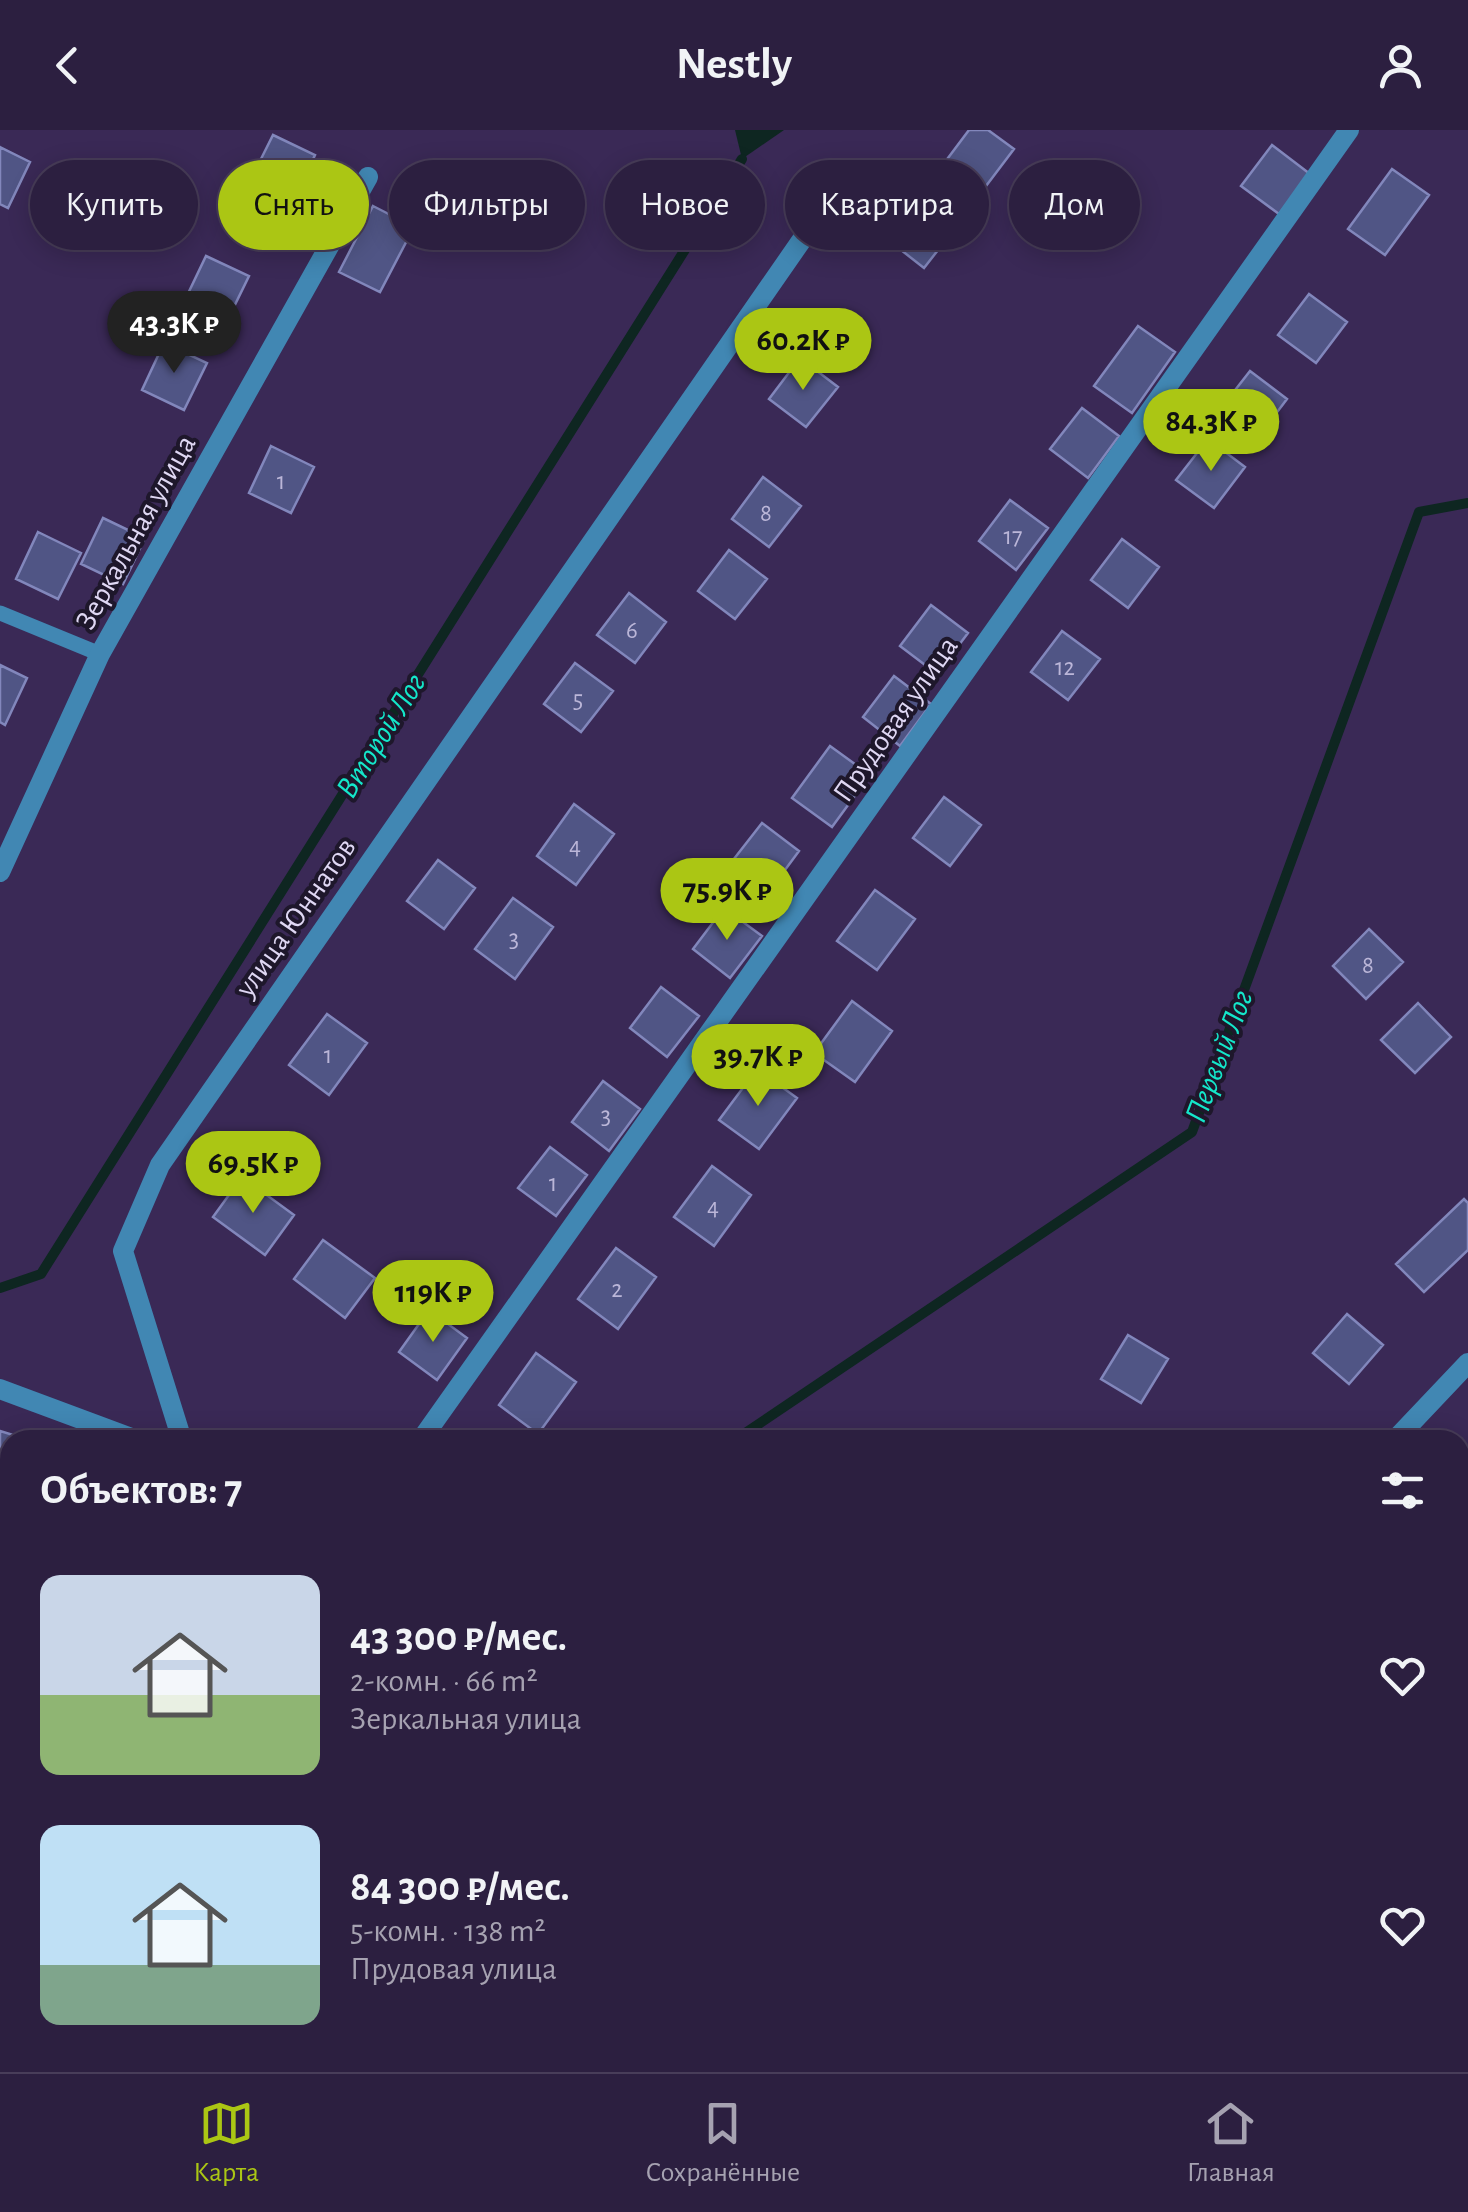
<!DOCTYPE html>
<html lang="ru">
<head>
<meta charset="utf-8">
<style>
	:root { --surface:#2c1f40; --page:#382c4b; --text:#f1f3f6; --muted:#a6a2b1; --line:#483d59; --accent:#abc614 }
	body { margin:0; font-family:"Alegreya Sans",sans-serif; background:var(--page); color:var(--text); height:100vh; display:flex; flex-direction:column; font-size:38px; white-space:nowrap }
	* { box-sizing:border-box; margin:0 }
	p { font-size:32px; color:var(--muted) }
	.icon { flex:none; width:55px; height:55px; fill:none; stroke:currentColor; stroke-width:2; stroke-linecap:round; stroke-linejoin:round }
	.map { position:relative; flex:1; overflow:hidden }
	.panel { position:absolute; left:0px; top:1300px; width:1470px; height:642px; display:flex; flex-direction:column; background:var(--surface); border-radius:30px 30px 0 0; box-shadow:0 5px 25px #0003,0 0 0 2px var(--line) }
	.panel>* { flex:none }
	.top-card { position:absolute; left:30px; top:30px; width:1410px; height:90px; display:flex; gap:20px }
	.price { position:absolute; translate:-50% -85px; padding:0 22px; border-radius:35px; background:var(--accent); color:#111; font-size:32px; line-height:65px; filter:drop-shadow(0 2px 5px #0008) }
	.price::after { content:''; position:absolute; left:50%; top:60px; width:30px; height:22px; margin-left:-15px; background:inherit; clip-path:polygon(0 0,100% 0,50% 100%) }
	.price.on { background:#222; color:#fff }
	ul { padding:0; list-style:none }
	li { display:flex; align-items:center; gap:30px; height:250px; padding:0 40px }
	li span { display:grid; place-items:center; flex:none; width:280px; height:200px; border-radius:20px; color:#555 }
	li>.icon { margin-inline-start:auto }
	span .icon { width:120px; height:120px; fill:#fffc; stroke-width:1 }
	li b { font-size:42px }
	h2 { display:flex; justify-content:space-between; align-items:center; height:120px; padding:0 40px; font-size:42px }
	.chip { padding:0 35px; border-radius:45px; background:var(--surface); box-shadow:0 5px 25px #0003,0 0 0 2px var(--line); font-size:35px; line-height:90px }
	.chip.on { background:var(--accent); color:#111 }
	header { display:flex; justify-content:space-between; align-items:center; height:130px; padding:0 40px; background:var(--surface); font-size:45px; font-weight:700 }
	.tab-bar { display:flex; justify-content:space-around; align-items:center; height:140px; border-top:2px solid var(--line); background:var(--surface); font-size:28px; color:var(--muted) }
	.tab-bar a { display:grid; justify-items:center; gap:5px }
	.tab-bar .on { color:var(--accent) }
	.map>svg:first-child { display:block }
	.water { fill:#0e2621 }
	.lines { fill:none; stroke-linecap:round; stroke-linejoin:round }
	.stream { stroke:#0e2621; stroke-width:10 }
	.building { fill:#505585; stroke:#8287bc; stroke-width:2.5 }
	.service { stroke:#4187b3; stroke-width:15 }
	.minor { stroke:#4187b3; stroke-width:20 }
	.tertiary { stroke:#4187b3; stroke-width:20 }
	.labels { text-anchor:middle; stroke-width:8; stroke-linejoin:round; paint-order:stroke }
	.number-label { font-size:25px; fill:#bbb6d8 }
	.street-label { font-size:30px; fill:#dfd7f3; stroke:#1e172b }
	.water-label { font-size:32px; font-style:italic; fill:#14e7ca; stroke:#1e172b }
</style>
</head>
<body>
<header><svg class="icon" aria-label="back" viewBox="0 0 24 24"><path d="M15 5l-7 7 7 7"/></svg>Nestly<svg class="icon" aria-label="person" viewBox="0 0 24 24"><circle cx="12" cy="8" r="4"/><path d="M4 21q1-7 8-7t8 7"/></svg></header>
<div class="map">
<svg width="1468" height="1942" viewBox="0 0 1468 1942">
	<rect width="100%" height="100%" fill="#3a2956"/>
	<path class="water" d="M 735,0 L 784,0 L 742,29 Z"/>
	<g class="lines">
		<path class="stream" d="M 0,1158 L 41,1144 L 742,29
			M 735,1310 L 1192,1002 L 1419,382 L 1468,373
			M 450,1942 L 457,1932"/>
	</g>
	<path class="building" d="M 969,0 L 988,0 L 1014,19 L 983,60 L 945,32 Z
		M 273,5 L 315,25 L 293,72 L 250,51 Z
		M 1272,15 L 1310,44 L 1279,84 L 1241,56 Z
		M 0,17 L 30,32 L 8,78 L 0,74 Z
		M 1392,39 L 1429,65 L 1385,125 L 1348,99 Z
		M 918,68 L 956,97 L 924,138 L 887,109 Z
		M 373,76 L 414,97 L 380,162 L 339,142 Z
		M 206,126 L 249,146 L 226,193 L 184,172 Z
		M 1309,164 L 1347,192 L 1316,233 L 1278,205 Z
		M 1138,196 L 1175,222 L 1132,283 L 1094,256 Z
		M 164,213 L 207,233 L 184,280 L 142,260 Z
		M 800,228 L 838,257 L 806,297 L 769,269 Z
		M 1250,241 L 1287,269 L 1256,310 L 1218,282 Z
		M 1082,278 L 1119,306 L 1088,348 L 1050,319 Z
		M 1208,309 L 1245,337 L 1214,378 L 1176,350 Z
		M 271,316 L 314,337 L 291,383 L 249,363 Z
		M 763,347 L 801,376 L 769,417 L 732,389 Z
		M 1010,370 L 1048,398 L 1016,440 L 979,411 Z
		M 103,388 L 145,408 L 123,454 L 81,434 Z
		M 38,402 L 81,423 L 58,469 L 16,449 Z
		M 1122,409 L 1159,437 L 1128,478 L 1091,450 Z
		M 729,420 L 767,449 L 735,489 L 698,461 Z
		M 629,463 L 666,492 L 635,533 L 597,505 Z
		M 931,475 L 968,503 L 937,544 L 900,516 Z
		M 1062,501 L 1100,529 L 1068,570 L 1031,542 Z
		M 575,533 L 613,561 L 581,602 L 544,574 Z
		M 0,535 L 27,548 L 5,595 L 0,592 Z
		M 894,546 L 931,574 L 900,616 L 863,587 Z
		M 830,616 L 870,645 L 832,697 L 792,668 Z
		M 944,667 L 981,695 L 950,736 L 913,708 Z
		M 574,674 L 614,704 L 576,755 L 537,726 Z
		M 762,693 L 799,721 L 768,763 L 730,734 Z
		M 438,730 L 475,758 L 444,799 L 407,771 Z
		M 875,760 L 915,789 L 877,840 L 837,811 Z
		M 513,768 L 553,797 L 515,849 L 475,819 Z
		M 724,778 L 762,806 L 730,848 L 693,819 Z
		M 1369,799 L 1403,832 L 1366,869 L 1333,836 Z
		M 661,857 L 699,886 L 667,927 L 630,898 Z
		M 852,871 L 892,901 L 855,952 L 814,923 Z
		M 1418,873 L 1451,907 L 1415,943 L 1381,910 Z
		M 327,884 L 367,913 L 329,965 L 289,935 Z
		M 757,939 L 797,968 L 759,1019 L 719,990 Z
		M 603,951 L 640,979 L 609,1021 L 572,992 Z
		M 550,1017 L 587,1045 L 556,1086 L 518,1058 Z
		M 712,1036 L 751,1065 L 714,1116 L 674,1087 Z
		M 242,1047 L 294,1085 L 265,1125 L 213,1087 Z
		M 1464,1069 L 1468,1073 L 1468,1120 L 1424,1162 L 1396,1134 Z
		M 323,1110 L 375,1148 L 345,1188 L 294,1149 Z
		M 616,1118 L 656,1147 L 618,1199 L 578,1169 Z
		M 429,1180 L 467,1208 L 437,1250 L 399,1222 Z
		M 1347,1184 L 1383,1215 L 1349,1254 L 1313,1223 Z
		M 1128,1205 L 1168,1229 L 1141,1273 L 1101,1249 Z
		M 536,1223 L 576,1252 L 538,1304 L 499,1275 Z
		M 0,1301 L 29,1310 L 10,1310 L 10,1356 L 0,1353 Z
		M 1460,1381 L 1468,1386 L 1468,1443 L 1460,1454 Z
		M 2,1587 L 10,1590 L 10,1641 L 0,1638 Z
		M 0,1742 L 10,1745 L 10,1797 L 0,1794 Z
		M 339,1932 L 401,1932 L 399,1942 L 370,1942 Z"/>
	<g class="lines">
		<path class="service" d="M 0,483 L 100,524
			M 0,1723 L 10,1727"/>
		<path class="minor" d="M 0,742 L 100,524 L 368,47
			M 182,1310 L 123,1121 L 160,1035 L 817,88
			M 421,1310 L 1349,0
			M 1395,1310 L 1468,1233"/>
		<path class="tertiary" d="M 0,1259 L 137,1310
			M 1460,1751 L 1468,1753"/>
	</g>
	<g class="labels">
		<g class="number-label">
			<text x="281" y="359">1</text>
			<text x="766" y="391">8</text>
			<text x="1013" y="414">17</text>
			<text x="632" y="508">6</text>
			<text x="1065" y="545">12</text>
			<text x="578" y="577">5</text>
			<text x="575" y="724">4</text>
			<text x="514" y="817">3</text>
			<text x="1368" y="843">8</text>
			<text x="328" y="933">1</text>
			<text x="606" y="994">3</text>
			<text x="553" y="1061">1</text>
			<text x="713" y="1085">4</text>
			<text x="617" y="1167">2</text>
		</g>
		<g class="street-label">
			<text transform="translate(135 402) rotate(-61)" y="10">Зеркальная улица</text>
			<text transform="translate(895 589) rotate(-55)" y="10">Прудовая улица</text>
			<text transform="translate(295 787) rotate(-55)" y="10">улица Юннатов</text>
		</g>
		<g class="water-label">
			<text transform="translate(380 605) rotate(-58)" y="11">Второй Лог</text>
			<text transform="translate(1218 926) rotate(-69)" y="11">Первый Лог</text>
		</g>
	</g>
</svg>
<b class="price on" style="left:174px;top:246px">43.3K ₽</b>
<b class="price" style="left:803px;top:263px">60.2K ₽</b>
<b class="price" style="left:1211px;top:344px">84.3K ₽</b>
<b class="price" style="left:727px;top:813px">75.9K ₽</b>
<b class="price" style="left:758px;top:979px">39.7K ₽</b>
<b class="price" style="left:253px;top:1086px">69.5K ₽</b>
<b class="price" style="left:433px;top:1215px">119K ₽</b>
<div class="top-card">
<a class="chip">Купить</a>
<a class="chip on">Снять</a>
<a class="chip">Фильтры</a>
<a class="chip">Новое</a>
<a class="chip">Квартира</a>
<a class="chip">Дом</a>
</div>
<section class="panel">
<h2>Объектов: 7<svg class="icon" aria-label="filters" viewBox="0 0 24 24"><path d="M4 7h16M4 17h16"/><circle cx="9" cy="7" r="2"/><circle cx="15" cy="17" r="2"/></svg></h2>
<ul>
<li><span style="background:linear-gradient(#c9d6e8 60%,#8fb573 0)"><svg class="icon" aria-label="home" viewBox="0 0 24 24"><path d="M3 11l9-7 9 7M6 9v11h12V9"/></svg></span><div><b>43 300 ₽/мес.</b><p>2-комн. · 66 m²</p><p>Зеркальная улица</p></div><svg class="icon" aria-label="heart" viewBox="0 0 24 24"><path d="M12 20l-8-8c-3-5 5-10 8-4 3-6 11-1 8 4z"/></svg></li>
<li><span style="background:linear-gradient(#bfe0f5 70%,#7fa58c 0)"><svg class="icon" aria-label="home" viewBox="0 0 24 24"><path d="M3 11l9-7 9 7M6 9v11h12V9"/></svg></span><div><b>84 300 ₽/мес.</b><p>5-комн. · 138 m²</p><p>Прудовая улица</p></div><svg class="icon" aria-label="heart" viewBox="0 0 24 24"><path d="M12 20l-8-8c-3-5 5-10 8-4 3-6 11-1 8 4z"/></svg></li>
</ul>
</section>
</div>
<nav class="tab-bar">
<a class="on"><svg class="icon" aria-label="map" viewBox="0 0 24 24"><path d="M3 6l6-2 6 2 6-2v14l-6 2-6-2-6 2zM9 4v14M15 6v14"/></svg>Карта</a>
<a><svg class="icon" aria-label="saved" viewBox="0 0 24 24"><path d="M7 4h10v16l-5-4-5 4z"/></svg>Сохранённые</a>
<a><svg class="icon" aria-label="home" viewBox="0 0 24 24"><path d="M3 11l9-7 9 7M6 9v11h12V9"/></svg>Главная</a>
</nav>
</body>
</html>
